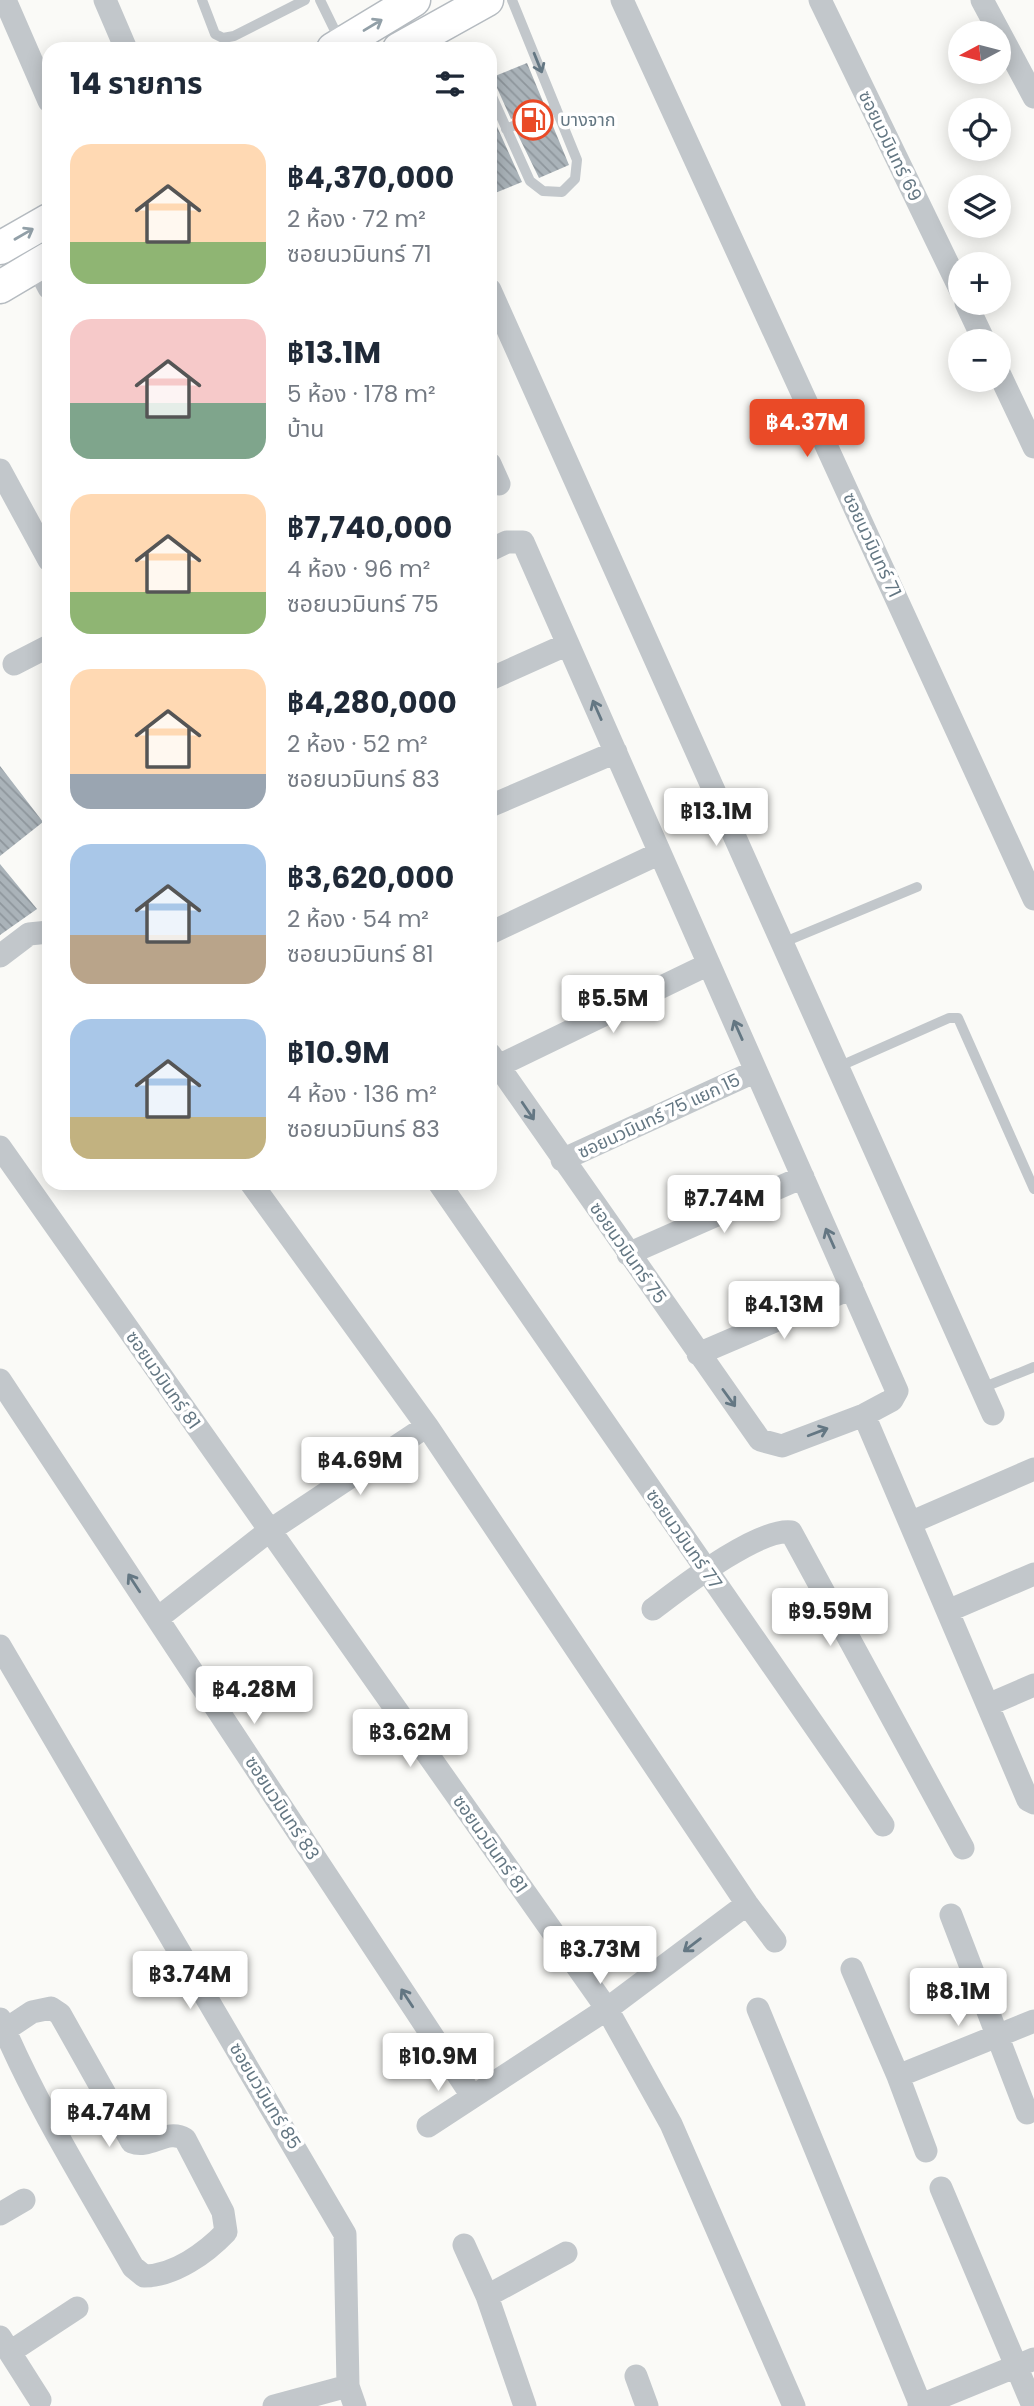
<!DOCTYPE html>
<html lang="th">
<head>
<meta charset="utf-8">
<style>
	:root { --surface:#fff; --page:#f6f6f7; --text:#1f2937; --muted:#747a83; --accent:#ea4a27 }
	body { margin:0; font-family:Poppins,"Noto Sans Thai",sans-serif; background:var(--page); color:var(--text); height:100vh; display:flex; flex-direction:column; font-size:26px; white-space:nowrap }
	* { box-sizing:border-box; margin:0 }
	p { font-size:23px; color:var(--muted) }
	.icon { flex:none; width:38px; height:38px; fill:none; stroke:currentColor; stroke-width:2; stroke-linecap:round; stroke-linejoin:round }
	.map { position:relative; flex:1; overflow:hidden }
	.details { position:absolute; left:42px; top:42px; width:455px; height:1148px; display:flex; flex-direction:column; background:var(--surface); border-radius:21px; box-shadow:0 4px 18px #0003 }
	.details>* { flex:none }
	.needle { width:46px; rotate:263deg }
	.controls { position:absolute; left:948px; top:21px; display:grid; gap:14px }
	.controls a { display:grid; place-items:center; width:63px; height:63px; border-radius:50%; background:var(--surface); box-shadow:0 4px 18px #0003; font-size:35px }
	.price { position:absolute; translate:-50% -60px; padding:0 16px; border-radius:7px; background:#fff; color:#222; font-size:23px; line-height:46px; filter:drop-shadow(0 2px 4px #0008) }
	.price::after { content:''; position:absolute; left:50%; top:42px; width:21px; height:16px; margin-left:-10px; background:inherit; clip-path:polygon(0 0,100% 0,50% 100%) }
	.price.active { background:var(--accent); color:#fff }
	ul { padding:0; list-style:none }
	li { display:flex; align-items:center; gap:21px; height:175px; padding:0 28px }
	li span { display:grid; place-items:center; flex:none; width:196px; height:140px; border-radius:21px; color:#555 }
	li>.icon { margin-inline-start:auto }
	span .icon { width:84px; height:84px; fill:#fffc; stroke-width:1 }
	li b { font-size:30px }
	h2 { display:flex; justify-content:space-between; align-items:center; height:84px; padding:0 28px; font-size:30px }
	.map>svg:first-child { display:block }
	.building { fill:url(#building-back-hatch) }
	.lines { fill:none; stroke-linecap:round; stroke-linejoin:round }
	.secondary-casing { stroke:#b5bbc0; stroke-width:35 }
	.lane { stroke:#c2c7cb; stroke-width:10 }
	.street { stroke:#c2c7cb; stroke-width:23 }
	.secondary { stroke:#fff; stroke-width:32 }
	.oneway { stroke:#92a0a8 }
	.oneway2 { stroke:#647783 }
	.labels { text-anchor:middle; stroke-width:7; stroke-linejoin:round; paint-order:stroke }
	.poi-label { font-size:18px; fill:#647783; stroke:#fff; text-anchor:start }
	.street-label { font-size:18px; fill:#647783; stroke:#fff }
</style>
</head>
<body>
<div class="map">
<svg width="1034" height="2406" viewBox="0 0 1034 2406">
	<defs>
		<pattern id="building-back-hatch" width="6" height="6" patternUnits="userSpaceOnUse" patternTransform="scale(1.75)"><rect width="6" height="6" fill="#aab3b9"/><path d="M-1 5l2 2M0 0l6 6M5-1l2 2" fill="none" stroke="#8e969c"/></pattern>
	</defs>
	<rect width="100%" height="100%" fill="#fafaf7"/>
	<path class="building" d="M 527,63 L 544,104 L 511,119 L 497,88 L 490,84 L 490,78 Z
		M 490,111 L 522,182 L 490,195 Z
		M 550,119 L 569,165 L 539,178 L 517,133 Z
		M 0,766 L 43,822 L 0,856 Z
		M 0,864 L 37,909 L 0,935 Z"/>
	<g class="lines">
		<g class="secondary-casing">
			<path id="secondary" d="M 333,49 L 414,0
				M 399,49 L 487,0
				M 0,248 L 49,220
				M 0,287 L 49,258"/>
		</g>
		<path class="lane" d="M 202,0 L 215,34 L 223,38 L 234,36 L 305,0
			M 320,0 L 340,41
			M 490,92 L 530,181 L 543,191 L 562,192 L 575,179 L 577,160 L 512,0
			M 506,129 L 556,108
			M 782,943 L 917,887
			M 838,1067 L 949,1018 L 958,1018 L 1034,1189
			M 982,1388 L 1034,1367"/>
		<path class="street" d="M 5,0 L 49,101
			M 105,0 L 126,49
			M 622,0 L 1034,899
			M 820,0 L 961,291
			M 982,0 L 1034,97
			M 37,265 L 49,288
			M 490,290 L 993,1414
			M 966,303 L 984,341
			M 999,373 L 1034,447
			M 490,464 L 499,484
			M 0,470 L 49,560
			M 490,550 L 507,542 L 523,542 L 897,1391 L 892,1400 L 864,1415 L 782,1446 L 760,1440 L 490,1054
			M 14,664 L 49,646
			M 490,679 L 568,644
			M 490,806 L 616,752
			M 490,933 L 660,853
			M 0,956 L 29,934 L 49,932
			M 498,1066 L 709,964
			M 0,1147 L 607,2009 L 671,2124 L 794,2406
			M 562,1160 L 756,1071
			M 251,1183 L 427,1426 L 747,1904 L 775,1941
			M 439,1183 L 883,1825
			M 628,1254 L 803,1177
			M 698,1354 L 852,1288
			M 0,1380 L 472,2096
			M 864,1415 L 1028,1800 L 1034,1803
			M 912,1522 L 1034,1469
			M 653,1609 C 681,1588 757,1528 791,1532 L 963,1848
			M 950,1610 L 1034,1574
			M 158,1618 L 269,1531 L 427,1426
			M 0,1646 L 345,2234 L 348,2386 L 355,2406
			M 990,1704 L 1034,1685
			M 951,1915 L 1027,2113
			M 852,1969 L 898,2076 L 926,2151
			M 758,2009 L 921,2406
			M 0,2019 C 36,2105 87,2186 133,2267 L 144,2276 C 174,2276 206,2253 226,2232 L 223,2212 L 185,2139 C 167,2128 150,2149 132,2142 L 60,2014 L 51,2008 L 32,2012 L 5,2030
			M 898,2076 L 1034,2021
			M 428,2126 L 607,2009 L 747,1904
			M 941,2188 L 1033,2406
			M 0,2214 L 24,2200
			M 464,2245 L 487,2296
			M 0,2337 L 40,2400
			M 10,2352 L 77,2308
			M 636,2376 L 647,2406
			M 274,2406 L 348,2386
			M 525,2406 L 487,2296 L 566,2253
			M 919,2406 L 1034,2359"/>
		<use href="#secondary" class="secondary"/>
	</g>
	<defs><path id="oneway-shaft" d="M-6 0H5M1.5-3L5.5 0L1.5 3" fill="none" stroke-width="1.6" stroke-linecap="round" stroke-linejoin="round" transform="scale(1.75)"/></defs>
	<g class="oneway">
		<use href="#oneway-shaft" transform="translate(373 25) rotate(-31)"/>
		<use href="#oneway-shaft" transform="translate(24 234) rotate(-30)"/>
	</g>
	<g class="oneway2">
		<use href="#oneway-shaft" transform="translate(538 63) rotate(68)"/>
		<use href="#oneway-shaft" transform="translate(597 710) rotate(-114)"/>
		<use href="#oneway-shaft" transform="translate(738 1030) rotate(-114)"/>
		<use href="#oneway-shaft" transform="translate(528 1111) rotate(56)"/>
		<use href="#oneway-shaft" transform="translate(830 1238) rotate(-114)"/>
		<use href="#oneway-shaft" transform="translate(729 1398) rotate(54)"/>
		<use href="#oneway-shaft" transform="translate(818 1432) rotate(-21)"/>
		<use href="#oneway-shaft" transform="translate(134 1583) rotate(-123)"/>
		<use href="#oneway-shaft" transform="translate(692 1945) rotate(143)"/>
		<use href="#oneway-shaft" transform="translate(407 1998) rotate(-123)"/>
	</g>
	<defs>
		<g id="fuel-ring" transform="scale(2.0125)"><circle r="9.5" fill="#fff" stroke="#ea4a27" stroke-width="1.5"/><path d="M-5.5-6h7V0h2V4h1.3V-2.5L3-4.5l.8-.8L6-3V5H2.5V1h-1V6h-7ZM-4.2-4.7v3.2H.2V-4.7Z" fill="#ea4a27"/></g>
	</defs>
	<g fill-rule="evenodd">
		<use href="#fuel-ring" x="533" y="120"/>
	</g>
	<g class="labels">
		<g class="poi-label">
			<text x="560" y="126">บางจาก</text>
		</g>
		<g class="street-label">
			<text transform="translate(890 146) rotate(64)" y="6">ซอยนวมินทร์ 69</text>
			<text transform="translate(872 545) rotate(65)" y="6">ซอยนวมินทร์ 71</text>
			<text transform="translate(659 1116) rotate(-25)" y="6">ซอยนวมินทร์ 75 แยก 15</text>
			<text transform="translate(628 1253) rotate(55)" y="6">ซอยนวมินทร์ 75</text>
			<text transform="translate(163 1380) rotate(55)" y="6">ซอยนวมินทร์ 81</text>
			<text transform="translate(684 1539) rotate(55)" y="6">ซอยนวมินทร์ 77</text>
			<text transform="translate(282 1808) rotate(57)" y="6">ซอยนวมินทร์ 83</text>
			<text transform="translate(490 1844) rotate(55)" y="6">ซอยนวมินทร์ 81</text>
			<text transform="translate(265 2096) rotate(59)" y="6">ซอยนวมินทร์ 85</text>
		</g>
	</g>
</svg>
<div class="controls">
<a><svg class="needle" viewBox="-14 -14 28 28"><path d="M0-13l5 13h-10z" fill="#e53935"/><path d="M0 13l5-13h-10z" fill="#747a83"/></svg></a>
<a><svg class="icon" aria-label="locate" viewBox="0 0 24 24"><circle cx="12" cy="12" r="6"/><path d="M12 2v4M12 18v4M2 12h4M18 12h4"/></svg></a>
<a><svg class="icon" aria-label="layers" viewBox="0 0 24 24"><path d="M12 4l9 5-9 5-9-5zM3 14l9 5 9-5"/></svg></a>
<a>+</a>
<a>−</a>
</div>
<b class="price active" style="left:807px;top:459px">฿4.37M</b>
<b class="price" style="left:716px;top:848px">฿13.1M</b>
<b class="price" style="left:613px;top:1035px">฿5.5M</b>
<b class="price" style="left:724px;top:1235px">฿7.74M</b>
<b class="price" style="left:784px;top:1341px">฿4.13M</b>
<b class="price" style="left:360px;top:1497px">฿4.69M</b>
<b class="price" style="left:830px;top:1648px">฿9.59M</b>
<b class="price" style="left:254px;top:1726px">฿4.28M</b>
<b class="price" style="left:410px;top:1769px">฿3.62M</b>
<b class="price" style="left:600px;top:1986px">฿3.73M</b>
<b class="price" style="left:190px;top:2011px">฿3.74M</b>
<b class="price" style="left:958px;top:2028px">฿8.1M</b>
<b class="price" style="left:438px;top:2093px">฿10.9M</b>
<b class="price" style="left:109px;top:2149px">฿4.74M</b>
<section class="details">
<h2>14 รายการ<svg class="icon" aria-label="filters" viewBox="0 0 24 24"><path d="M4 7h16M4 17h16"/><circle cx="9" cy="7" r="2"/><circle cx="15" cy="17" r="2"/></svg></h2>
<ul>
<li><span style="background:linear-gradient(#ffd9b3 70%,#8fb573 0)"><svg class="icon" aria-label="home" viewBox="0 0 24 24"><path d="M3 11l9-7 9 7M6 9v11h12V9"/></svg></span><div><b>฿4,370,000</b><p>2 ห้อง · 72 m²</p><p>ซอยนวมินทร์ 71</p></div></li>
<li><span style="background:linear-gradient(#f6c9c9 60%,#7fa58c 0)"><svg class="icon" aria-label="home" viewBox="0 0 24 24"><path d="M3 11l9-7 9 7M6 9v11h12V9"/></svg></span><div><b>฿13.1M</b><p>5 ห้อง · 178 m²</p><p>บ้าน</p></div></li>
<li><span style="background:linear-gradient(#ffd9b3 70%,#8fb573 0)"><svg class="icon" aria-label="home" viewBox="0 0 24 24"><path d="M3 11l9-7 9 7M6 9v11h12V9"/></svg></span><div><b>฿7,740,000</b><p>4 ห้อง · 96 m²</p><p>ซอยนวมินทร์ 75</p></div></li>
<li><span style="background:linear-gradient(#ffd9b3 75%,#9aa5b1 0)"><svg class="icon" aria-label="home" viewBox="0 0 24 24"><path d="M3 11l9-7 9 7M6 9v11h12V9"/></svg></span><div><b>฿4,280,000</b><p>2 ห้อง · 52 m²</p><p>ซอยนวมินทร์ 83</p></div></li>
<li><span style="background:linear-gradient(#a9c7e8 65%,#b9a48a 0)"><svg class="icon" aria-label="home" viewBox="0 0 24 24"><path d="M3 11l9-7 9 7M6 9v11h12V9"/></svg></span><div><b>฿3,620,000</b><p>2 ห้อง · 54 m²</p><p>ซอยนวมินทร์ 81</p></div></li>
<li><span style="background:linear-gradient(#a9c7e8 70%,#c2b280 0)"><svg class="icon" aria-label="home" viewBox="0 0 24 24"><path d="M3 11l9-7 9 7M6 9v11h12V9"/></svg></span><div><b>฿10.9M</b><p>4 ห้อง · 136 m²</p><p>ซอยนวมินทร์ 83</p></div></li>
</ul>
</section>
</div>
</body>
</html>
